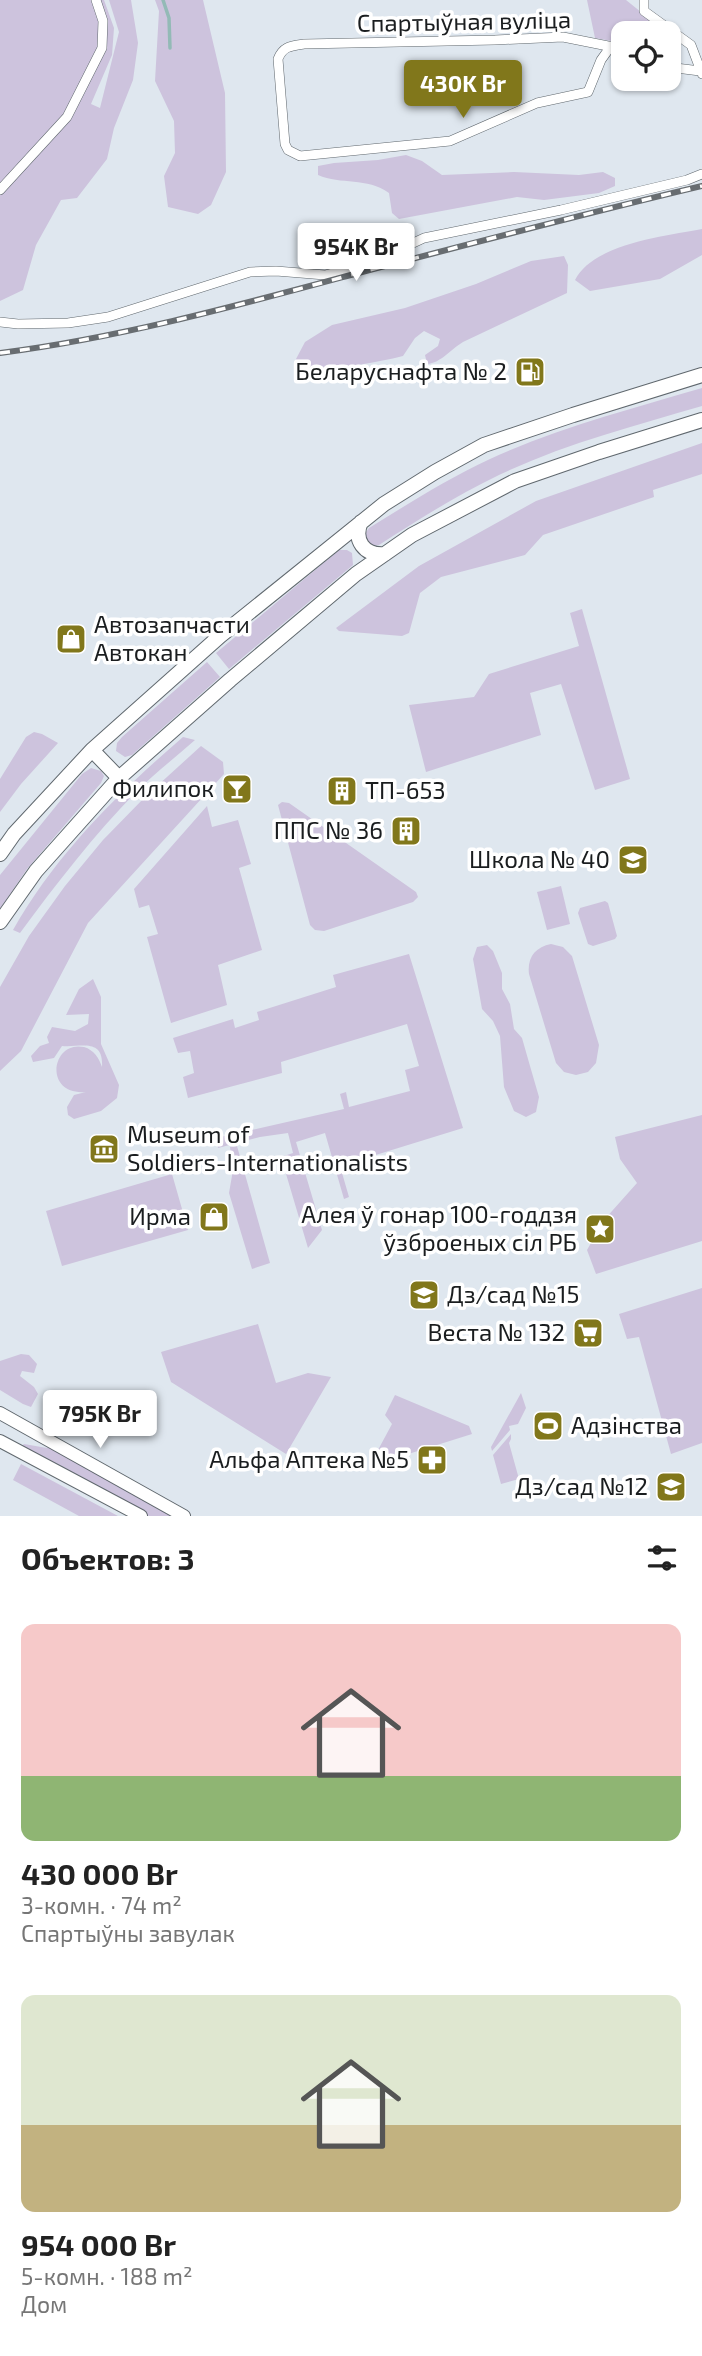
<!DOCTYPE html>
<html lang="ru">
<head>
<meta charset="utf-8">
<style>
	:root { --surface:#fff; --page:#f2f2f2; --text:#222; --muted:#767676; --accent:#81771b }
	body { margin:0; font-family:"Exo 2",sans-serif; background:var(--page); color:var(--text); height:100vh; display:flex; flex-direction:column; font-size:26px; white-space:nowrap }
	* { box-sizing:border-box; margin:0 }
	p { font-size:23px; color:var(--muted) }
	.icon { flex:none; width:38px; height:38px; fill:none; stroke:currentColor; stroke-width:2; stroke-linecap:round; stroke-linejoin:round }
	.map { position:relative; height:1516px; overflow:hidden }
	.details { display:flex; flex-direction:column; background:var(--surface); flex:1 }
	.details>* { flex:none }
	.buttons { position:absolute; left:611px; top:21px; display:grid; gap:14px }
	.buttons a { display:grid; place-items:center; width:70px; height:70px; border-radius:14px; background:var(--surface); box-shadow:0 2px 5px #0004; font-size:35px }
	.price { position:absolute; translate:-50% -60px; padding:0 16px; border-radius:7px; background:#fff; color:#222; font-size:23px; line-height:46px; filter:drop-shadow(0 2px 4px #0008) }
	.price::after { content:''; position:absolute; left:50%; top:42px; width:21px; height:16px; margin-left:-10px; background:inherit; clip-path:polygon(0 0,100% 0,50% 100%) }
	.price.current { background:var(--accent); color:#fff }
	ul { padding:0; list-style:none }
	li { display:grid; align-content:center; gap:14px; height:371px; padding:0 21px }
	li span { display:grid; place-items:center; height:217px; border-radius:14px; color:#555 }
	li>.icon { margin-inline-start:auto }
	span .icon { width:126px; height:126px; fill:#fffc; stroke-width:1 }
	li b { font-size:30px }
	h2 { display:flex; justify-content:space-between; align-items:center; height:84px; padding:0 21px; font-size:30px }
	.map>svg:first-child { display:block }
	.green { fill:#cdc3dd }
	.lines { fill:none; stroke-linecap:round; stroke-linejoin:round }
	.stream { stroke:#93bab6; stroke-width:3.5 }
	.minor-casing { stroke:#60686e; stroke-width:10 }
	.secondary-casing { stroke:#60686e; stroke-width:14 }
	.primary-casing { stroke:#60686e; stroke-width:16 }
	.minor { stroke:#fff; stroke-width:9 }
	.secondary { stroke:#fff; stroke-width:12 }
	.primary { stroke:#fff; stroke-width:14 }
	.rail-casing { stroke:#686d71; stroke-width:6 }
	.rail { stroke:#fff; stroke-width:3.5; stroke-dasharray:10; stroke-linecap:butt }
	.labels { text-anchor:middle; stroke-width:7; stroke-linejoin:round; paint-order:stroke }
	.street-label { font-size:24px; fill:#1a1d1f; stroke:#fff }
	.poi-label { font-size:24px; fill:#1a1d1f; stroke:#fff; text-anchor:end }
</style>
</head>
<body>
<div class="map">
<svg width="702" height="1516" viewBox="0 0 702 1516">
	<rect width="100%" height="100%" fill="#dfe7ef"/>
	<path class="green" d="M 0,0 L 104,0 L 114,28 L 112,55 L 91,104 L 100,108 L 119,32 L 109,0 L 131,0 L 138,43 L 133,80 L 114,128 L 107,159 L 77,198 L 61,200 L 36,245 L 23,290 L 0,301 Z
		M 155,0 L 203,0 L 225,93 L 226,172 L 211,205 L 198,214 L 168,207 L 164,176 L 175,153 L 174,121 L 155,81 L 159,11 Z
		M 587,0 L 626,0 L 667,33 L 636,33 L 628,28 L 617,42 L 595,38 Z
		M 406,155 L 422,161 L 442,175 L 514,172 L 579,175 L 603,172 L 615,178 L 615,186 L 599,193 L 544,200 L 517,197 L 399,219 L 392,213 L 389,193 C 367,177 341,185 318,175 L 318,166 L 334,163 L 378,160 Z
		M 702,229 L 702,255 L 660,279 L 590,291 L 575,280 C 593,244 665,236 702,229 Z
		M 564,256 L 568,265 L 567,293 L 463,342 C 451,349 441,363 427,364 L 425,355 L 438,346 L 440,339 L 424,331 L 415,338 L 403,356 C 370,364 337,370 303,367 L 296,359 L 305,342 L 332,325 L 405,308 L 476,284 L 531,261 Z
		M 702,388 L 702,406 C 634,426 564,444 499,475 C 457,495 418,520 379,545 L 370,546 L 364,535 L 369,528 C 408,504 447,479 490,459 C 557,428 631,409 702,388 Z
		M 702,443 L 702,474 L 653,490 L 654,497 L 543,535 L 525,555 L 441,577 L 420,593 L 409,633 L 402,636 L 339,631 L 336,628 L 419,566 L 536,501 Z
		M 339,550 L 347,550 L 352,553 L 353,565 L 229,669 L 216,653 Z
		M 582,609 L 630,779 L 595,790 L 561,684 L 530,693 L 541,735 L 426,772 L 409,705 L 474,697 L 489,674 L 579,646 L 570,613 Z
		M 207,662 L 220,677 L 132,755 L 125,757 L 116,751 L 117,743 L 122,737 Z
		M 34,732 L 42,734 L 58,743 L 21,784 L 0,812 L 0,779 L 26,737 Z
		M 183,737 L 195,740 C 176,757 155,773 137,791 C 94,835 56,884 20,933 L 13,930 C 56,854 118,793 183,737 Z
		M 201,746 L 223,762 L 224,774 L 88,923 L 21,1051 L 0,1071 L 0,987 L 29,936 L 65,886 L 103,840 L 145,797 Z
		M 91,768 L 101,771 L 104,776 L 101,783 L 27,869 L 0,909 L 0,875 L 82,774 Z
		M 282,802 L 289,803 L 416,892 L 418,897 L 413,902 L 324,931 L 315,930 L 310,925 L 278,805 Z
		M 207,806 L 212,827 L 238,820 L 251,864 L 239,868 L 262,950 L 218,965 L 227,1005 L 171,1023 L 147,937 L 158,934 L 149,905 L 139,908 L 134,889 Z
		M 561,886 L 570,924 L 547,930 L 537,892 Z
		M 605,901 L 608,903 L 617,936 L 615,939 L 593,946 L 588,944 L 578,913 L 580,908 Z
		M 551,944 L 563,947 L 572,956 L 599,1045 L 596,1063 L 588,1072 L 576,1075 L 564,1072 L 556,1063 L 529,974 C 527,958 535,947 551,944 Z
		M 487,945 L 493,951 L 502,973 L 502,989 L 510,1004 L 514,1029 L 522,1038 L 530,1066 L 539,1097 L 536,1112 L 526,1117 L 514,1111 L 504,1087 L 500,1036 L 493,1021 L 482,1009 L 477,981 L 473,959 L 477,947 Z
		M 409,954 L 463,1128 L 340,1166 L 349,1197 L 344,1199 L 325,1133 L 296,1142 L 322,1230 L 308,1248 L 281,1157 L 293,1153 L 288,1133 L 260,1137 L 218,1148 L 216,1138 L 344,1109 L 340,1094 L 346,1092 L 349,1107 L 410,1091 L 405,1070 L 419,1066 L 407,1024 L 281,1062 L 282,1073 L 188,1098 L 183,1077 L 194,1073 L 190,1051 L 178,1053 L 173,1038 L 233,1019 L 235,1028 L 259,1020 L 257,1012 L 336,987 L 333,975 Z
		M 93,979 L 101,997 L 101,1044 L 119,1085 L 117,1098 L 101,1111 L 74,1119 L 68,1115 L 67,1107 L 74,1095 L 86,1092 C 43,1096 51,1040 84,1047 C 94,1050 99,1058 102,1067 C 104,1037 79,1048 62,1046 L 54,1058 L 33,1062 L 31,1056 L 40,1046 L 49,1043 L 47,1037 L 52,1027 L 75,1031 L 88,1024 L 89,1014 L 66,1015 L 79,989 Z
		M 702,1115 L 702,1241 L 596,1274 L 587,1250 L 604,1220 L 637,1183 L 620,1159 L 615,1137 Z
		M 237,1146 L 270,1263 L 252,1269 L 229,1193 L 233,1170 L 230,1147 Z
		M 172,1174 L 188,1230 L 62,1266 L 46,1211 Z
		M 702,1288 L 702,1443 L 671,1454 L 639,1337 L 627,1339 L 619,1314 Z
		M 258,1324 L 276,1383 L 308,1373 L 331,1377 L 286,1454 L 171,1382 L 161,1352 Z
		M 21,1354 L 29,1355 L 37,1364 L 34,1373 L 22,1371 L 20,1376 L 34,1387 L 38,1394 L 31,1407 L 23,1404 L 0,1390 L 0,1361 Z
		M 521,1393 L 526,1408 L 518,1424 L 509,1426 L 510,1430 L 492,1451 L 491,1447 Z
		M 395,1395 L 469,1426 L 472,1434 L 386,1461 L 378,1450 L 392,1424 L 385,1415 Z
		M 511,1434 L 511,1439 L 509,1443 L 519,1479 L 501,1484 L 493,1455 Z
		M 24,1444 L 47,1448 L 49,1446 L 174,1516 L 149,1516 L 22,1446 Z
		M 21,1464 L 118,1516 L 79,1516 L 13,1480 Z"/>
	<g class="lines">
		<path class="stream" d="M 163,0 L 169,18 L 170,48"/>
		<g class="minor-casing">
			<path id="minor" d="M 644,0 L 644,11 L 691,45 L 702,74
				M 611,46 L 601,60 L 588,92 L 537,103 L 450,141 L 300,156 L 288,150 L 285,144 L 278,59 C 283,46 291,46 304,44 L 495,40 L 563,37 L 623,49
				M 668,67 L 700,71
				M 0,190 L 67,117 L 102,48 L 103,21 L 96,0
				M 0,322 L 18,324 L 68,323 L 108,317 L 250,272 L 276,271 L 325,275 L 370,263 L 424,238 L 561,210 L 687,180 L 702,174"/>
		</g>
		<g class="secondary-casing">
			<path id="secondary" d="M 0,1413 L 184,1516
				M 0,1441 L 141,1516"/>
		</g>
		<g class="primary-casing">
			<path id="primary" d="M 361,522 C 353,540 364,556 385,554
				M 92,750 L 119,778
				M 0,854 L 14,834 L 92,750 L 220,636 L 384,504 L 435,472 L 484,445 L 573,415 L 702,375
				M 0,922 L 36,871 L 119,778 L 230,680 L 356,574 L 412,535 L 515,481 L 599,452 L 702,420"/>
		</g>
		<use href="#minor" class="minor"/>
		<use href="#secondary" class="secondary"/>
		<use href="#primary" class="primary"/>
		<g class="rail-casing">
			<path id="rail" d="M 0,353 C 118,338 232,307 347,276 C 465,245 583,214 702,186"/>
		</g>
		<use href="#rail" class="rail"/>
	</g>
	<defs>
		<g id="fuel-square" transform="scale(1.575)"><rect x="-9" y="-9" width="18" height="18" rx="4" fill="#81771b" stroke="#fff"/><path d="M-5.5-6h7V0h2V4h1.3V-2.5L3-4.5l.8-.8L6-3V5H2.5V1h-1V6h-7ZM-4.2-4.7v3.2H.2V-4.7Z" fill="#fff"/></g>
		<g id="shop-square" transform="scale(1.575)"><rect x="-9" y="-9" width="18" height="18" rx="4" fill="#81771b" stroke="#fff"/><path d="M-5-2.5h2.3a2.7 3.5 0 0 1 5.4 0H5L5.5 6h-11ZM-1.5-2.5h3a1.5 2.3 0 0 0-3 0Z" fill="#fff"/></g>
		<g id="bar-square" transform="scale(1.575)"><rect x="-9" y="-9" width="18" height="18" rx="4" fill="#81771b" stroke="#fff"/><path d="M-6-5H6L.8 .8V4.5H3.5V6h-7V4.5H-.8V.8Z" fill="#fff"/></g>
		<g id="building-square" transform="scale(1.575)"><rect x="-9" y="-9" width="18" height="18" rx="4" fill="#81771b" stroke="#fff"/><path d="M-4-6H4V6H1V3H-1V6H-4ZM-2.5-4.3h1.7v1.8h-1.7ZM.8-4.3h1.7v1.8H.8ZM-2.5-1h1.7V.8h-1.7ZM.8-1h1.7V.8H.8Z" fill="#fff"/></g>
		<g id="school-square" transform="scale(1.575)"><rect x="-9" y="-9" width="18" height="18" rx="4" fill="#81771b" stroke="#fff"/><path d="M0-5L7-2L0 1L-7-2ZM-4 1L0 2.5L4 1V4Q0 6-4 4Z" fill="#fff"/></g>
		<g id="museum-square" transform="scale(1.575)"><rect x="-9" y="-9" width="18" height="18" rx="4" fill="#81771b" stroke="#fff"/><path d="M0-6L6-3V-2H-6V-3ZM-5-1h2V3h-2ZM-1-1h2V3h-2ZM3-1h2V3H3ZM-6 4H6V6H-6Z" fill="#fff"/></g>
		<g id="sight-square" transform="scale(1.575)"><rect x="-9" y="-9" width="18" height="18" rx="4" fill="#81771b" stroke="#fff"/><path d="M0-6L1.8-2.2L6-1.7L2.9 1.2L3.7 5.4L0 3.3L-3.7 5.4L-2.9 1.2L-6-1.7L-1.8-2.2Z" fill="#fff"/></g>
		<g id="supermarket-square" transform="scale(1.575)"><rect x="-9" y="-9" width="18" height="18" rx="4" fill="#81771b" stroke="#fff"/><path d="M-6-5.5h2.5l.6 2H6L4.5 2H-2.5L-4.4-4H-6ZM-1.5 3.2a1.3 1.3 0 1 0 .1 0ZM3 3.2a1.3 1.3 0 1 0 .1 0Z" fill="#fff"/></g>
		<g id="stadium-square" transform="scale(1.575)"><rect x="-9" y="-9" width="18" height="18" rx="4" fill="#81771b" stroke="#fff"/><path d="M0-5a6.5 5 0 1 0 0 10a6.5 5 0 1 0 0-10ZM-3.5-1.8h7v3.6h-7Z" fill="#fff"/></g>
		<g id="pharmacy-square" transform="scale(1.575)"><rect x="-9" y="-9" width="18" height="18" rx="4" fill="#81771b" stroke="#fff"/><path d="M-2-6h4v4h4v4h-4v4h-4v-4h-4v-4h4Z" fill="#fff"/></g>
	</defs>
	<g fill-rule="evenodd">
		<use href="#fuel-square" x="530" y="372"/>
		<use href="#shop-square" x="71" y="639"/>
		<use href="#bar-square" x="237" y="789"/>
		<use href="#building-square" x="342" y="791"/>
		<use href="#building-square" x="406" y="831"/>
		<use href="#school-square" x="633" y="860"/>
		<use href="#museum-square" x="104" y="1149"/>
		<use href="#shop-square" x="214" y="1217"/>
		<use href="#sight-square" x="600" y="1229"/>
		<use href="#school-square" x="424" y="1295"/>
		<use href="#supermarket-square" x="588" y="1333"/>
		<use href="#stadium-square" x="548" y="1426"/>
		<use href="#pharmacy-square" x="432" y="1460"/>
		<use href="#school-square" x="671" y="1487"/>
	</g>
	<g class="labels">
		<g class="street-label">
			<text transform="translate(464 22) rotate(-1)" y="8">Спартыўная вуліца</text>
		</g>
		<g class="poi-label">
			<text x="507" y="380">Беларуснафта № 2</text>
			<text x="94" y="633" text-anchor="start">Автозапчасти<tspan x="94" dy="28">Автокан</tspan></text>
			<text x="214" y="797">Филипок</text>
			<text x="365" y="799" text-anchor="start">ТП-653</text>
			<text x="383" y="839">ППС № 36</text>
			<text x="610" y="868">Школа № 40</text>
			<text x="127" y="1143" text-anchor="start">Museum of<tspan x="127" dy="28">Soldiers-Internationalists</tspan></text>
			<text x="577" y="1223">Алея ў гонар 100-годдзя<tspan x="577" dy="28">ўзброеных сіл РБ</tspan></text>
			<text x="191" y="1225">Ирма</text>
			<text x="447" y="1303" text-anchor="start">Дз/сад №15</text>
			<text x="565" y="1341">Веста № 132</text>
			<text x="571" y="1434" text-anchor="start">Адзінства</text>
			<text x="409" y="1468">Альфа Аптека №5</text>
			<text x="648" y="1495">Дз/сад №12</text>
		</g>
	</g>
</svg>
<div class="buttons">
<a><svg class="icon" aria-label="locate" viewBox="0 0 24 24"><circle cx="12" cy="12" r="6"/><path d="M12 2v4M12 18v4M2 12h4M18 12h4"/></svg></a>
</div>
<b class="price current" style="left:463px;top:120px">430K Br</b>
<b class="price" style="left:356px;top:283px">954K Br</b>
<b class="price" style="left:100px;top:1450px">795K Br</b>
</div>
<section class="details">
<h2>Объектов: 3<svg class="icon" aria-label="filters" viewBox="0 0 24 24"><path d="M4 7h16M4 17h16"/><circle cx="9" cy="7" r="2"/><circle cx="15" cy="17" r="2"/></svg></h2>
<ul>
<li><span style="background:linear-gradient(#f6c9c9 70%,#8fb573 0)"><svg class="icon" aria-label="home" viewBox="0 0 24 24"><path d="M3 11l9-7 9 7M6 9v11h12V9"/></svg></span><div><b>430 000 Br</b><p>3-комн. · 74 m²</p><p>Спартыўны завулак</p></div></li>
<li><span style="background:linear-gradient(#dfe7d0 60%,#c2b280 0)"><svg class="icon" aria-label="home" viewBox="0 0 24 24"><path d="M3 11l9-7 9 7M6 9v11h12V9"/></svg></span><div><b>954 000 Br</b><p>5-комн. · 188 m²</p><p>Дом</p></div></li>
</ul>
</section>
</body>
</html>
